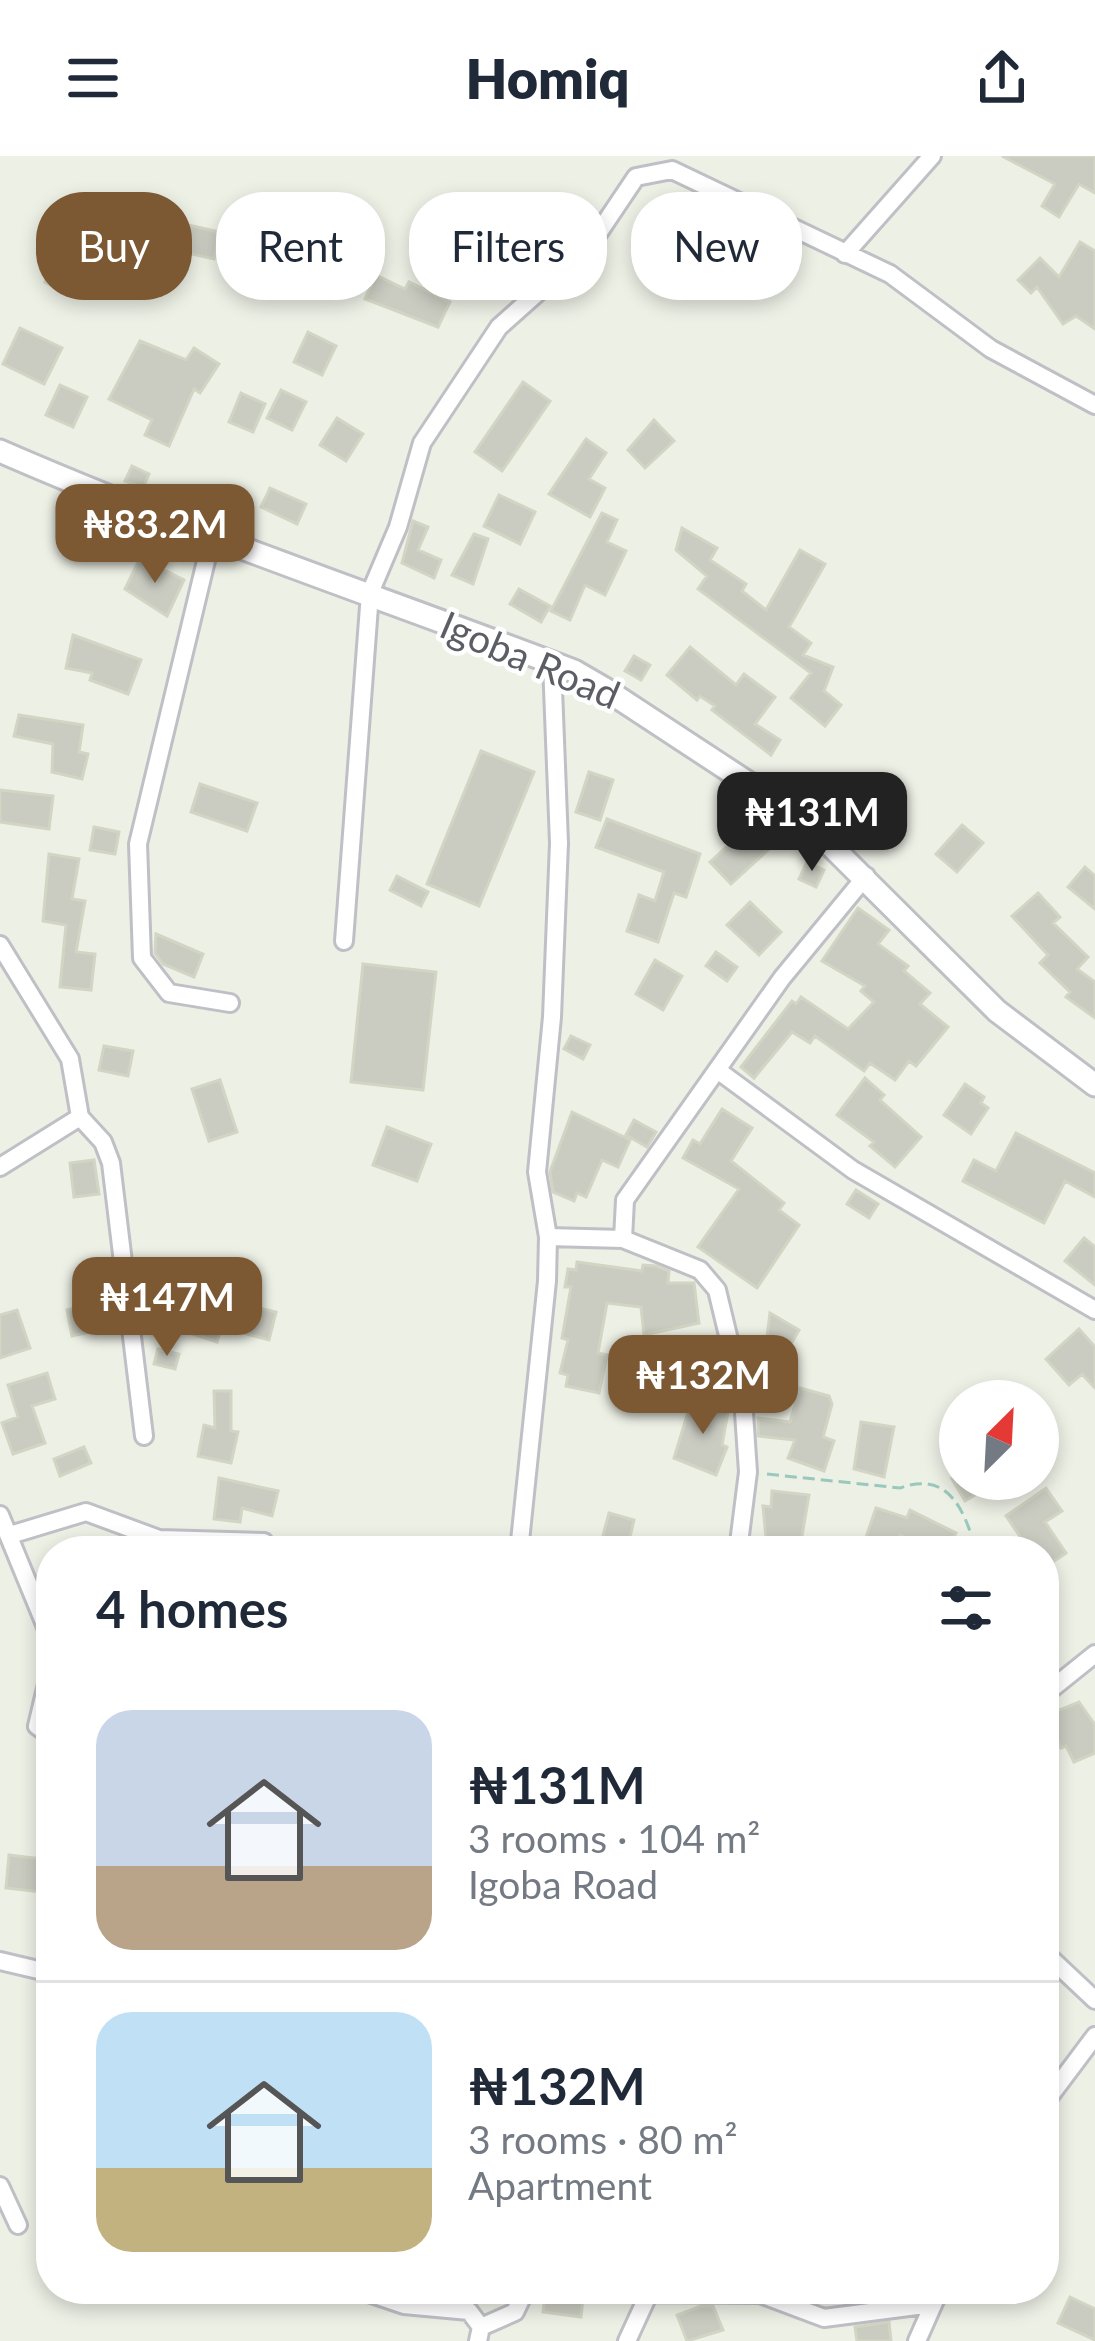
<!DOCTYPE html>
<html lang="en">
<head>
<meta charset="utf-8">
<style>
	:root { --surface:#fff; --page:#f6f6f7; --text:#1f2937; --muted:#747a83; --line:#e0e1e3; --accent:#7c5933 }
	body { margin:0; font-family:Lato,sans-serif; background:var(--page); color:var(--text); height:100vh; display:flex; flex-direction:column; font-size:45px; white-space:nowrap }
	* { box-sizing:border-box; margin:0 }
	p { font-size:39px; color:var(--muted) }
	.icon { flex:none; width:66px; height:66px; fill:none; stroke:currentColor; stroke-width:2; stroke-linecap:round; stroke-linejoin:round }
	.map { position:relative; flex:1; overflow:hidden }
	.panel { position:absolute; left:36px; top:1380px; width:1023px; height:768px; display:flex; flex-direction:column; background:var(--surface); border-radius:48px; box-shadow:0 6px 18px #0003 }
	.panel>* { flex:none }
	.banner { position:absolute; left:36px; top:36px; width:1023px; height:108px; display:flex; gap:24px }
	.needle { width:78px; rotate:24deg }
	.controls { position:absolute; left:939px; top:1224px; display:grid; gap:24px }
	.controls a { display:grid; place-items:center; width:120px; height:120px; border-radius:50%; background:var(--surface); box-shadow:0 6px 18px #0003; font-size:60px }
	.price { position:absolute; translate:-50% -102px; padding:0 27px; border-radius:24px; background:var(--accent); color:#fff; font-size:39px; line-height:78px; filter:drop-shadow(0 3px 6px #0008) }
	.price::after { content:''; position:absolute; left:50%; top:72px; width:36px; height:27px; margin-left:-18px; background:inherit; clip-path:polygon(0 0,100% 0,50% 100%) }
	.price.selected { background:#222; color:#fff }
	ul { padding:0; list-style:none }
	li { display:flex; align-items:center; gap:36px; height:300px; padding:0 60px }
	li+li { border-top:3px solid var(--line) }
	li span { display:grid; place-items:center; flex:none; width:336px; height:240px; border-radius:36px; color:#555 }
	li>.icon { margin-inline-start:auto }
	span .icon { width:144px; height:144px; fill:#fffc; stroke-width:1 }
	li b { font-size:51px }
	h2 { display:flex; justify-content:space-between; align-items:center; height:144px; padding:0 60px; font-size:51px }
	.tag { padding:0 42px; border-radius:48px; background:var(--surface); box-shadow:0 6px 18px #0003; font-size:42px; line-height:108px }
	.tag.selected { background:var(--accent); color:#fff }
	header { display:flex; justify-content:space-between; align-items:center; height:156px; padding:0 60px; background:var(--surface); font-size:54px; font-weight:800 }
	.map>svg:first-child { display:block }
	.building { fill:#cacbc1; stroke:#d2d5c3; stroke-width:3 }
	.lines { fill:none; stroke-linecap:round; stroke-linejoin:round }
	.minor-casing { stroke:#bfbfc6; stroke-width:22 }
	.tertiary-casing { stroke:#bfbfc6; stroke-width:27 }
	.path { stroke:#9ac8bd; stroke-width:3; stroke-dasharray:12 6; stroke-linecap:butt }
	.minor { stroke:#fff; stroke-width:16 }
	.tertiary { stroke:#fff; stroke-width:21 }
	.labels { text-anchor:middle; stroke-width:9; stroke-linejoin:round; paint-order:stroke }
	.street-label { font-size:39px; fill:#5d5d66; stroke:#fff }
</style>
</head>
<body>
<header><svg class="icon" aria-label="menu" viewBox="0 0 24 24"><path d="M4 6h16M4 12h16M4 18h16"/></svg>Homiq<svg class="icon" aria-label="share" viewBox="0 0 24 24"><path d="M12 15V3M7 8l5-5 5 5M5 13v7h14v-7"/></svg></header>
<div class="map">
<svg width="1095" height="2185" viewBox="0 0 1095 2185">
	<rect width="100%" height="100%" fill="#edf0e5"/>
	<path class="building" d="M 1002,0 L 1095,0 L 1095,37 L 1079,28 L 1059,61 L 1042,50 L 1055,28 Z
		M 674,66 L 705,81 L 697,97 L 666,81 Z
		M 188,69 L 219,76 L 214,103 L 183,96 Z
		M 721,69 L 754,87 L 739,114 L 706,96 Z
		M 66,83 L 94,97 L 72,140 L 45,126 Z
		M 1080,86 L 1095,95 L 1095,173 L 1076,160 L 1063,168 L 1037,131 L 1031,137 L 1018,124 L 1040,102 L 1059,121 Z
		M 376,119 L 405,133 L 409,126 L 450,146 L 438,171 L 365,143 Z
		M 20,172 L 62,192 L 44,228 L 3,208 Z
		M 308,176 L 336,190 L 322,219 L 294,206 Z
		M 140,185 L 186,204 L 194,192 L 219,208 L 200,237 L 194,233 L 169,290 L 145,279 L 152,264 L 109,243 Z
		M 523,226 L 550,245 L 502,315 L 475,296 Z
		M 60,229 L 87,241 L 73,271 L 46,259 Z
		M 281,234 L 306,246 L 292,274 L 267,262 Z
		M 241,237 L 265,248 L 253,276 L 229,266 Z
		M 337,262 L 363,278 L 346,305 L 320,289 Z
		M 654,264 L 674,285 L 645,312 L 628,294 Z
		M 586,283 L 606,297 L 589,323 L 605,332 L 590,361 L 549,338 Z
		M 132,310 L 149,318 L 143,332 L 125,325 Z
		M 270,332 L 306,348 L 297,368 L 261,351 Z
		M 499,339 L 535,356 L 520,388 L 484,370 Z
		M 602,357 L 617,364 L 607,386 L 626,395 L 605,439 L 585,429 L 570,464 L 551,455 Z
		M 413,365 L 428,371 L 418,394 L 441,404 L 434,422 L 402,407 Z
		M 682,372 L 717,392 L 710,404 L 746,428 L 742,435 L 766,454 L 800,394 L 825,408 L 789,471 L 811,487 L 803,499 L 833,511 L 824,535 L 841,549 L 825,570 L 791,542 L 811,517 L 698,433 L 707,420 L 676,394 Z
		M 474,378 L 488,383 L 473,428 L 452,419 Z
		M 140,402 L 184,424 L 167,460 L 125,433 Z
		M 519,433 L 550,450 L 541,466 L 510,448 Z
		M 73,479 L 141,504 L 128,538 L 90,524 L 92,517 L 66,512 Z
		M 690,491 L 736,529 L 744,518 L 775,541 L 755,568 L 780,584 L 771,599 L 712,554 L 715,550 L 700,540 L 697,544 L 667,519 Z
		M 634,500 L 650,509 L 641,524 L 625,515 Z
		M 19,559 L 83,569 L 79,596 L 88,598 L 82,623 L 52,616 L 53,588 L 14,580 Z
		M 481,595 L 534,616 L 479,750 L 427,728 Z
		M 589,616 L 613,624 L 600,664 L 576,656 Z
		M 200,628 L 257,647 L 247,675 L 191,656 Z
		M 0,634 L 53,640 L 49,673 L 0,666 Z
		M 844,641 L 866,659 L 854,674 L 831,657 Z
		M 607,663 L 700,698 L 686,741 L 674,737 L 658,786 L 627,775 L 639,739 L 655,745 L 664,716 L 596,691 Z
		M 962,669 L 983,687 L 957,716 L 936,698 Z
		M 94,671 L 119,676 L 115,698 L 90,694 Z
		M 748,671 L 769,693 L 731,728 L 710,706 Z
		M 49,698 L 79,703 L 72,743 L 85,745 L 76,796 L 95,798 L 91,834 L 60,831 L 66,769 L 43,765 Z
		M 807,706 L 824,714 L 816,731 L 799,723 Z
		M 1085,711 L 1095,720 L 1095,753 L 1068,731 Z
		M 397,720 L 428,736 L 421,750 L 390,734 Z
		M 1038,737 L 1060,761 L 1053,767 L 1088,801 L 1077,813 L 1095,826 L 1095,862 L 1066,841 L 1070,836 L 1040,807 L 1048,799 L 1012,760 Z
		M 750,746 L 781,776 L 759,799 L 727,769 Z
		M 858,752 L 889,774 L 878,788 L 908,810 L 904,815 L 930,837 L 920,848 L 948,871 L 916,910 L 909,905 L 895,924 L 870,907 L 864,915 L 815,880 L 810,887 L 792,876 L 754,922 L 741,911 L 792,845 L 796,848 L 801,841 L 848,873 L 874,846 L 861,835 L 865,830 L 822,805 Z
		M 156,778 L 203,798 L 194,821 L 163,808 L 155,797 Z
		M 716,796 L 737,811 L 727,825 L 706,810 Z
		M 655,804 L 682,820 L 663,854 L 636,838 Z
		M 363,808 L 436,816 L 423,934 L 351,926 Z
		M 571,880 L 590,889 L 583,903 L 564,893 Z
		M 104,890 L 133,895 L 128,920 L 99,914 Z
		M 865,922 L 884,939 L 880,944 L 921,981 L 895,1011 L 870,990 L 874,986 L 837,959 Z
		M 220,924 L 237,976 L 209,985 L 192,933 Z
		M 965,928 L 984,941 L 981,947 L 988,952 L 971,978 L 944,959 Z
		M 722,953 L 752,972 L 731,1005 L 784,1047 L 779,1054 L 799,1069 L 757,1132 L 698,1091 L 739,1033 L 683,1002 L 693,984 L 700,988 Z
		M 572,956 L 630,984 L 618,1011 L 602,1004 L 586,1041 L 577,1037 L 574,1045 L 553,1036 L 550,1016 Z
		M 634,964 L 656,976 L 647,991 L 626,979 Z
		M 387,971 L 431,988 L 417,1025 L 373,1009 Z
		M 1016,977 L 1095,1017 L 1095,1041 L 1065,1025 L 1044,1067 L 963,1025 L 974,1004 L 996,1015 Z
		M 94,1004 L 99,1038 L 74,1041 L 70,1007 Z
		M 856,1034 L 878,1048 L 869,1062 L 847,1048 Z
		M 1084,1082 L 1095,1091 L 1095,1129 L 1065,1105 Z
		M 577,1106 L 642,1115 L 643,1109 L 656,1110 L 669,1115 L 668,1127 L 694,1127 L 699,1167 L 644,1179 L 641,1151 L 607,1147 L 598,1197 L 607,1199 L 599,1237 L 566,1230 L 568,1219 L 560,1217 L 568,1184 L 562,1182 L 571,1131 L 565,1131 L 568,1113 L 576,1114 Z
		M 98,1147 L 104,1173 L 72,1180 L 67,1154 Z
		M 242,1148 L 276,1156 L 269,1184 L 235,1175 Z
		M 17,1154 L 30,1192 L 0,1202 L 0,1159 Z
		M 770,1157 L 799,1174 L 788,1193 L 782,1190 L 779,1196 L 766,1189 Z
		M 200,1159 L 223,1166 L 217,1186 L 193,1178 Z
		M 1079,1173 L 1095,1191 L 1095,1232 L 1082,1218 L 1069,1229 L 1046,1203 Z
		M 158,1193 L 179,1198 L 175,1213 L 154,1208 Z
		M 47,1217 L 55,1243 L 32,1250 L 45,1287 L 13,1298 L 2,1267 L 18,1261 L 8,1229 Z
		M 800,1232 L 829,1240 L 832,1248 L 823,1281 L 834,1285 L 824,1315 L 788,1302 L 795,1284 L 758,1280 L 758,1262 L 790,1266 Z
		M 214,1235 L 231,1235 L 231,1275 L 238,1276 L 231,1307 L 198,1300 L 204,1269 L 215,1272 Z
		M 692,1243 L 728,1256 L 722,1289 L 727,1291 L 716,1319 L 674,1302 Z
		M 861,1266 L 894,1271 L 884,1321 L 854,1313 Z
		M 84,1291 L 91,1307 L 60,1320 L 54,1303 Z
		M 219,1322 L 278,1335 L 272,1360 L 242,1352 L 240,1366 L 214,1363 Z
		M 952,1323 L 1002,1323 L 965,1345 Z
		M 1046,1332 L 1062,1355 L 1045,1366 L 1066,1397 L 1044,1412 L 1044,1395 L 1030,1395 L 1006,1360 Z
		M 772,1335 L 809,1339 L 801,1386 L 766,1383 L 763,1350 L 771,1351 Z
		M 876,1352 L 907,1362 L 910,1354 L 956,1377 L 948,1395 L 932,1395 L 900,1379 L 895,1395 L 877,1395 L 863,1390 Z
		M 609,1357 L 634,1364 L 628,1390 L 602,1383 Z
		M 1079,1546 L 1095,1569 L 1095,1597 L 1074,1606 L 1066,1590 L 1061,1592 L 1047,1559 Z
		M 9,1699 L 51,1704 L 51,1737 L 6,1732 Z
		M 546,2133 L 584,2133 L 581,2161 L 543,2156 Z
		M 1070,2141 L 1095,2153 L 1095,2184 L 1058,2167 Z
		M 701,2150 L 713,2150 L 723,2174 L 687,2185 L 677,2159 Z
		M 889,2166 L 891,2185 L 857,2185 L 855,2171 Z"/>
	<g class="lines">
		<g class="minor-casing">
			<path id="minor" d="M 845,98 L 932,0
				M 211,384 L 138,688 L 142,802 L 169,837 L 230,847
				M 344,785 L 370,437 L 398,371 L 422,287 L 499,171 L 589,91 L 636,21 L 672,14 L 890,118 L 991,193 L 1095,249
				M 0,789 L 70,903 L 80,961 L 103,986 L 111,1007 L 144,1280
				M 720,916 L 853,1014 L 1095,1154
				M 0,1011 L 80,961
				M 548,1081 L 623,1083
				M 0,1359 L 51,1483
				M 10,1379 L 86,1356 L 159,1383 L 264,1386
				M 519,1395 L 547,1125 L 548,1081 L 537,1016 L 552,861 L 559,687 L 552,507
				M 738,1395 L 748,1316 L 743,1242 L 717,1134 L 700,1114 L 623,1083 L 625,1044 L 782,822 L 866,720
				M 51,1511 L 37,1570 L 51,1580
				M 1044,1539 L 1095,1498
				M 1044,1796 L 1095,1844
				M 0,1805 L 51,1817
				M 1044,1948 L 1095,1880
				M 0,2030 L 18,2069
				M 357,2133 L 404,2149 L 469,2155 L 481,2171 L 478,2185
				M 284,2136 L 313,2133
				M 649,2137 L 760,2138 L 824,2162 L 932,2148
				M 481,2171 L 515,2156 L 526,2133
				M 627,2185 L 651,2133
				M 917,2185 L 940,2133"/>
		</g>
		<g class="tertiary-casing">
			<path id="tertiary" d="M 0,295 C 188,377 383,442 574,515 L 605,533 L 806,665 L 997,855 L 1095,929"/>
		</g>
		<path class="path" d="M 767,1318 L 900,1332 C 949,1314 965,1355 976,1395"/>
		<use href="#minor" class="minor"/>
		<use href="#tertiary" class="tertiary"/>
	</g>
	<g class="labels">
		<g class="street-label">
			<text transform="translate(530 504) rotate(23)" y="14">Igoba Road</text>
		</g>
	</g>
</svg>
<div class="controls">
<a><svg class="needle" viewBox="-14 -14 28 28"><path d="M0-13l5 13h-10z" fill="#e53935"/><path d="M0 13l5-13h-10z" fill="#747a83"/></svg></a>
</div>
<b class="price" style="left:155px;top:430px">₦83.2M</b>
<b class="price selected" style="left:812px;top:718px">₦131M</b>
<b class="price" style="left:167px;top:1203px">₦147M</b>
<b class="price" style="left:703px;top:1281px">₦132M</b>
<div class="banner">
<a class="tag selected">Buy</a>
<a class="tag">Rent</a>
<a class="tag">Filters</a>
<a class="tag">New</a>
</div>
<section class="panel">
<h2>4 homes<svg class="icon" aria-label="filters" viewBox="0 0 24 24"><path d="M4 7h16M4 17h16"/><circle cx="9" cy="7" r="2"/><circle cx="15" cy="17" r="2"/></svg></h2>
<ul>
<li><span style="background:linear-gradient(#c9d6e8 65%,#b9a48a 0)"><svg class="icon" aria-label="home" viewBox="0 0 24 24"><path d="M3 11l9-7 9 7M6 9v11h12V9"/></svg></span><div><b>₦131M</b><p>3 rooms · 104 m²</p><p>Igoba Road</p></div></li>
<li><span style="background:linear-gradient(#bfe0f5 65%,#c2b280 0)"><svg class="icon" aria-label="home" viewBox="0 0 24 24"><path d="M3 11l9-7 9 7M6 9v11h12V9"/></svg></span><div><b>₦132M</b><p>3 rooms · 80 m²</p><p>Apartment</p></div></li>
</ul>
</section>
</div>
</body>
</html>
